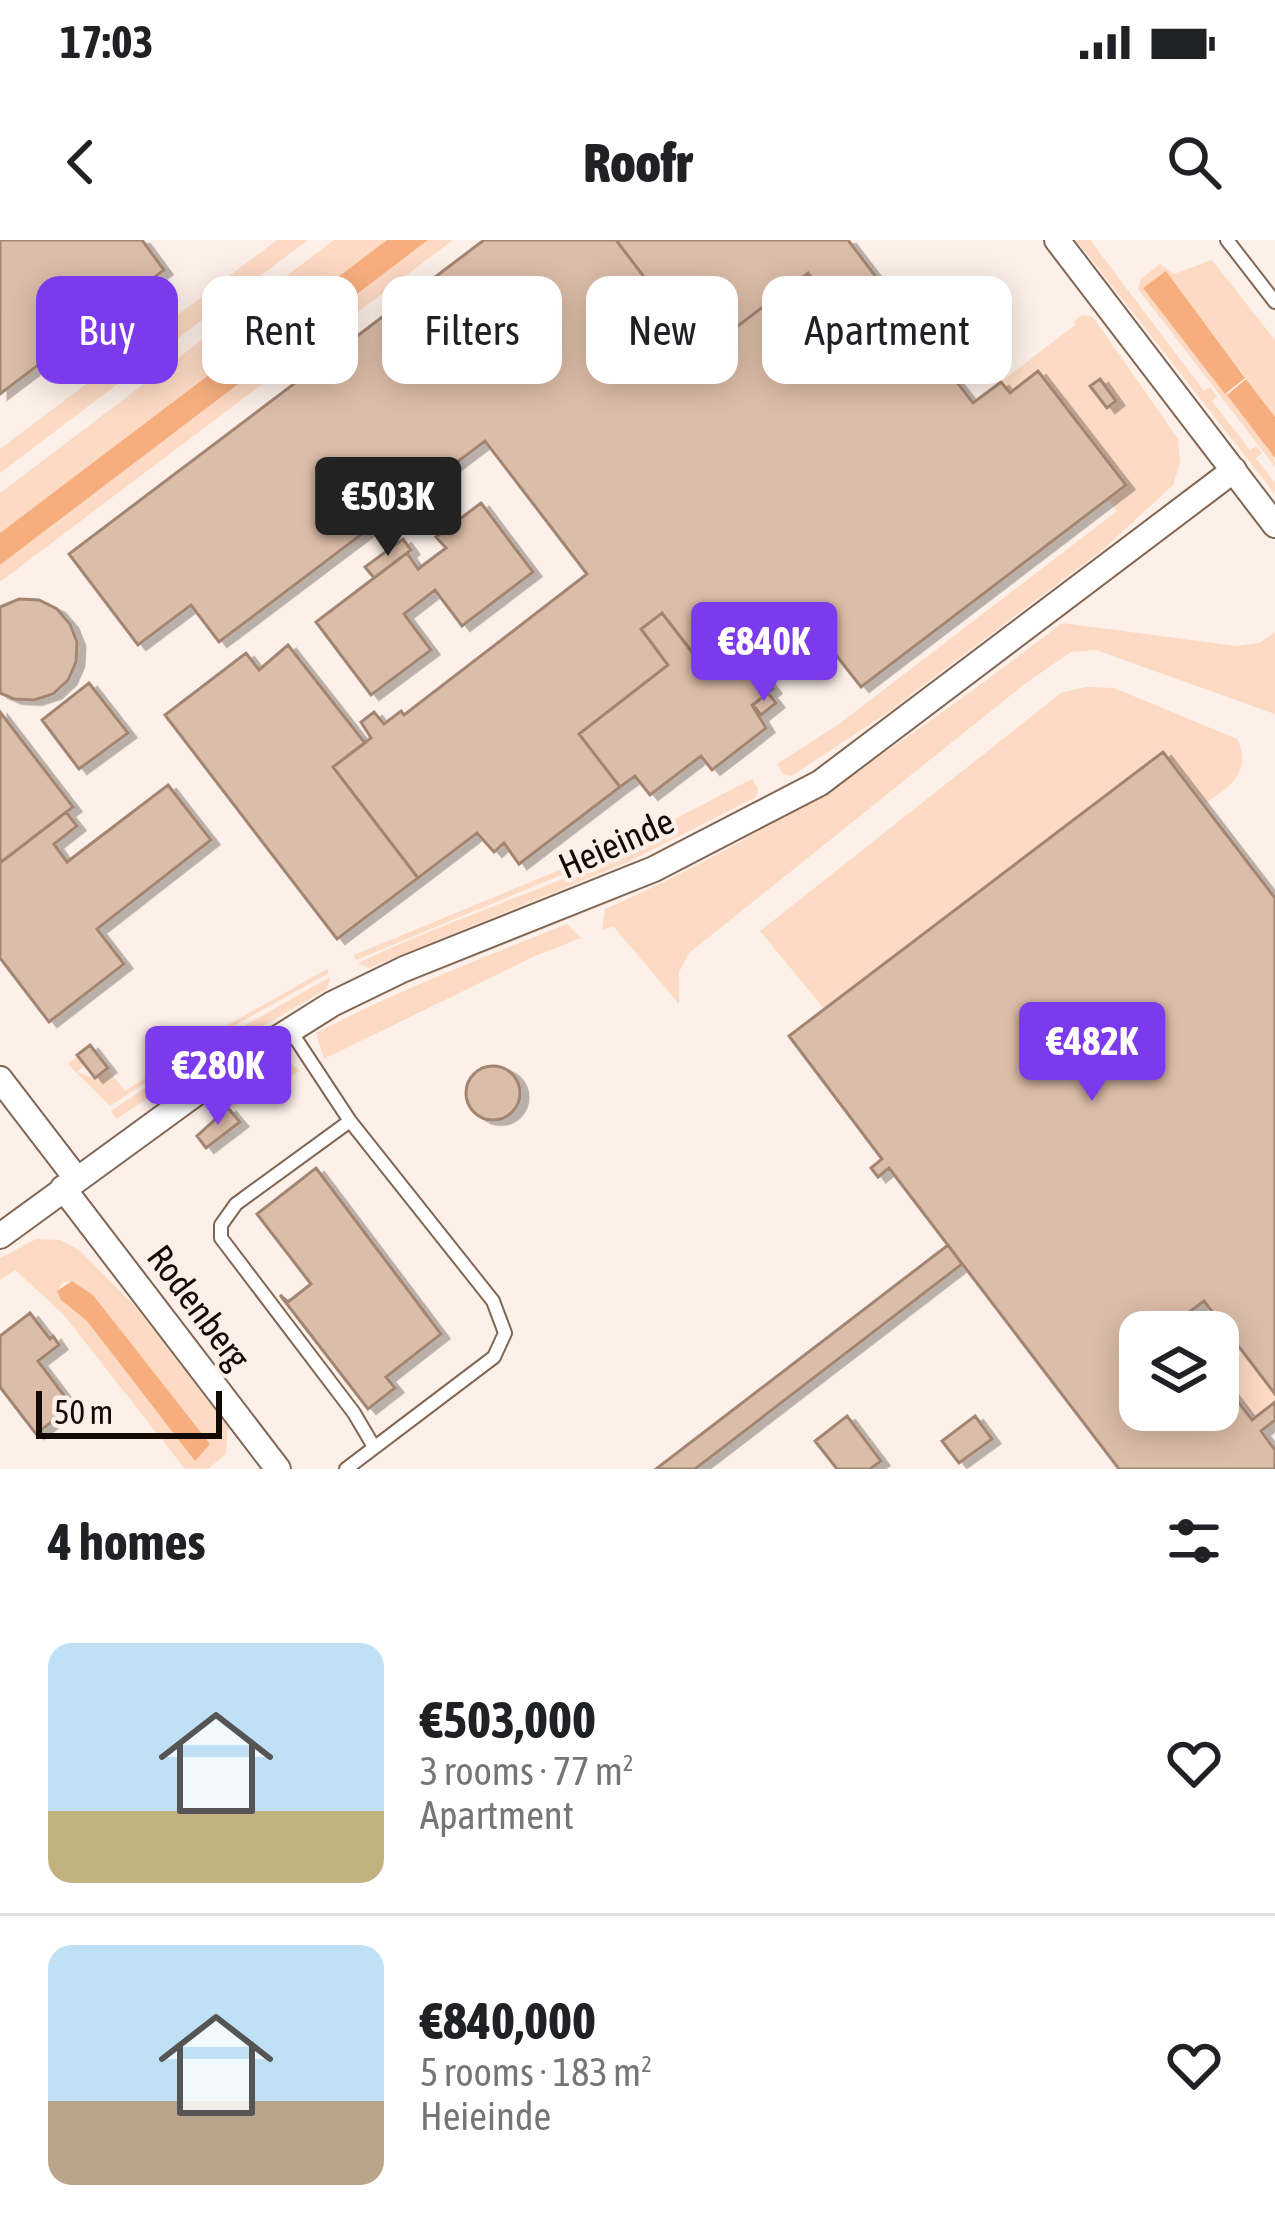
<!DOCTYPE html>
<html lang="en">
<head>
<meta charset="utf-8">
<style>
	:root { --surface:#fff; --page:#f2f2f2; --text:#202124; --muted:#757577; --line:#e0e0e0; --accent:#7c3aed }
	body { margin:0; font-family:"Asap Condensed",sans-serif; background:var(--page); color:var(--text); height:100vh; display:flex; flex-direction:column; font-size:45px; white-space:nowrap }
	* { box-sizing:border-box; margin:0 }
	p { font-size:39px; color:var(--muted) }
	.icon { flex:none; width:66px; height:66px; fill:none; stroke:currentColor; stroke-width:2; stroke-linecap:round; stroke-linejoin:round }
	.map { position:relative; height:1229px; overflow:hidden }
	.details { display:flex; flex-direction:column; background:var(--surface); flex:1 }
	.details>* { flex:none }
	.guide { position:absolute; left:36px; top:36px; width:1203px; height:108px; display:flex; gap:24px }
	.fabs { position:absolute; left:1119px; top:1071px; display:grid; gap:24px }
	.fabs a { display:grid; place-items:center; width:120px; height:120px; border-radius:24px; background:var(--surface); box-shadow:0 6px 30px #0003; font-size:60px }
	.scale { position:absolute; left:36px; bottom:30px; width:186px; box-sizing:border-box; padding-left:12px; border:6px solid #140a04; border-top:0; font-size:33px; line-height:42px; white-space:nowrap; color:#140a04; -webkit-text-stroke:9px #fdf0e8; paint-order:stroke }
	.price { position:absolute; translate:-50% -102px; padding:0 27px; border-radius:12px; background:var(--accent); color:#fff; font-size:39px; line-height:78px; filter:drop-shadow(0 3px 6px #0008) }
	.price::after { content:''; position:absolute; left:50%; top:72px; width:36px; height:27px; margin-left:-18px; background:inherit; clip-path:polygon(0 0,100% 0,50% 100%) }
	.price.selected { background:#222; color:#fff }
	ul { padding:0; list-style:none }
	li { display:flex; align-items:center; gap:36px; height:300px; padding:0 48px }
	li+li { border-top:3px solid var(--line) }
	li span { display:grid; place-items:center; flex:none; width:336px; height:240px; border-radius:24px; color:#555 }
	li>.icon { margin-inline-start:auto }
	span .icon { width:144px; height:144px; fill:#fffc; stroke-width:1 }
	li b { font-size:51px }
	h2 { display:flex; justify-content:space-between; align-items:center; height:144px; padding:0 48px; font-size:51px }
	.pill { padding:0 42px; border-radius:24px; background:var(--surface); box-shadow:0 6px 30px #0003; font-size:42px; line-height:108px }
	.pill.selected { background:var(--accent); color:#fff }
	.status { display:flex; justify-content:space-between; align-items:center; height:84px; padding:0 60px; background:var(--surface); direction:ltr }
	.status svg { height:33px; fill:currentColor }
	header { display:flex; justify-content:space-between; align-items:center; height:156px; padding:0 48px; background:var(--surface); font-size:54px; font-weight:800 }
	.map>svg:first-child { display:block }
	.green { fill:#fddac4; fill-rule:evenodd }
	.water { fill:#f7ae7e }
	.building { fill:#dcbda9; stroke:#a38573; stroke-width:3; filter:url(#shadow) }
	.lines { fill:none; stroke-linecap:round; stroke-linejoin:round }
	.lane-casing { stroke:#826654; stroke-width:16 }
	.street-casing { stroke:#826654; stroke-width:28 }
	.lane { stroke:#fff; stroke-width:12 }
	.street { stroke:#fff; stroke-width:24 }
	.labels { text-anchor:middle; stroke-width:9; stroke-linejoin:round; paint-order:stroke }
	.street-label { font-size:36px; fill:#140a04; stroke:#fdf0e8 }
</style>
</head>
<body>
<div class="status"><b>17:03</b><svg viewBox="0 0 49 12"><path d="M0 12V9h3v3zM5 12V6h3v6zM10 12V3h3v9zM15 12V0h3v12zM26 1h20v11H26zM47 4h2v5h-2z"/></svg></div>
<header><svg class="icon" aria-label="back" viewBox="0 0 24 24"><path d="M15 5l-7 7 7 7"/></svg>Roofr<svg class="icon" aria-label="search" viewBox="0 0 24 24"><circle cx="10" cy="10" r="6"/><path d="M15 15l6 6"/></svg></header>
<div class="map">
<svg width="1275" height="1229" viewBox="0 0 1275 1229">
	<defs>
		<filter id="shadow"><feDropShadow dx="8" dy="4.5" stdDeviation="0" flood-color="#0004"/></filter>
	</defs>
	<rect width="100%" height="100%" fill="#fdf0e8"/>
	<path class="green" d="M 277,0 L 308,0 L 0,233 L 0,209 Z
		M 334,0 L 387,0 L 0,293 L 0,253 Z
		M 428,0 L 453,0 L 0,342 L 0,325 Z
		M 1076,0 L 1090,0 L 1204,151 L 1210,147 L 1217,156 L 1212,161 L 1250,210 L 1256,206 L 1262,213 L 1256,218 L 1275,243 L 1275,254 Z
		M 1212,20 L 1275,100 L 1275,177 L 1166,32 L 1144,48 L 1273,210 L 1275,227 L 1138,49 L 1141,39 L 1160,24 L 1174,34 Z
		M 1082,75 L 1093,77 L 1178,199 L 1180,223 L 1173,245 L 1105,308 L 887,473 L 792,536 L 783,534 L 777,524 L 839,484 L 1117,271 L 1062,203 L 968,167 L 1075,85 L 1074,81 Z
		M 1062,383 L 1236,406 L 1259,403 L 1275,392 L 1275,474 L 1096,410 L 1071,412 L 1026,443 L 689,713 L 679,732 L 679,764 L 613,686 L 602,690 L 605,669 C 777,593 914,497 1062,383 Z
		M 1086,447 L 1114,448 L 1237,499 C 1253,530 1230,548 1205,563 L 1164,511 L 825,770 L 760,691 L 1061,453 Z
		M 752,539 L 758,549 L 756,557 L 628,622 L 369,728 L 358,723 C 448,680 544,650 635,608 L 634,605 L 356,720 L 354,715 L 642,596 Z
		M 567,684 L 581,698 L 535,716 L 324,819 L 316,793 C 398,750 482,718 567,684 Z
		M 327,729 L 329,733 L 228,789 L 110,866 L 68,824 L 78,816 L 85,825 L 77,832 L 94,838 L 107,829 L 125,851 L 217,791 Z
		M 330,737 L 327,749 L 233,803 L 116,879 L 111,871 L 192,816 Z
		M 279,814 L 300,831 L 221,873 L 209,858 Z
		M 36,999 L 60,1000 L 79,1010 L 134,1065 L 228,1187 L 226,1214 L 208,1229 L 185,1229 L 63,1074 L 15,1030 L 0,1040 L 0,1018 ZM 72,1041 L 93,1055 L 209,1204 L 87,1081 L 61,1060 L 57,1051 L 63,1043 Z
		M 1275,1088 L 1275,1161 L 1253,1177 L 1218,1131 L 1218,1105 L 1234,1118 Z"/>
	<path class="water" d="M 387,0 L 428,0 L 0,325 L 0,293 Z
		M 1166,31 L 1245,138 L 1225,154 L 1143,48 Z
		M 1246,139 L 1275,177 L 1275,218 L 1227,155 Z
		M 72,1041 L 93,1055 L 210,1204 L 195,1221 L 87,1081 L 61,1060 L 57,1051 Z"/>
	<path class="building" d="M 0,0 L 142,0 L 164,30 L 0,154 Z
		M 484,0 L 616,0 L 702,113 L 808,33 L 871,117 L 926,80 L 940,99 L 930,107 L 973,163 L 1001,142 L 1010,153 L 1038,131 L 1126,245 L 861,447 L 796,364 L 707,432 L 662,373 L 641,389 L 668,425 L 579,494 L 620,547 L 519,624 L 504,603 L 494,612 L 477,593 L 418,638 L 333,527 L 371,498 L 361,482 L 374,472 L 384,484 L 401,471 L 404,475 L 587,334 L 485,201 L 219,402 L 191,365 L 138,405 L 69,314 Z
		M 616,0 L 848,0 L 915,88 L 907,94 L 904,91 L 871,117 L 808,33 L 702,113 Z
		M 1100,139 L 1116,161 L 1107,168 L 1090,146 Z
		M 481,263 L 533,332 L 462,386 L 435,350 L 404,374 L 431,410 L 371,455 L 316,382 L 407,313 L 418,329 L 446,308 L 436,297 Z
		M 403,299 L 411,310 L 374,338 L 365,327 Z
		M 19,359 L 39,360 L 57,369 L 70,384 L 77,402 L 76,422 L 68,440 L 53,454 L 34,460 L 14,459 L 0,453 L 0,367 Z
		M 662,373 L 710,435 L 743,410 L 773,449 L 752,465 L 766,488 L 712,530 L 701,516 L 650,555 L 635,536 L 620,547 L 579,494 L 668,425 L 641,389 Z
		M 288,405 L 365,503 L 333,527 L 418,638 L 337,699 L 165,475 L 246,413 L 259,430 Z
		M 89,443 L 128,493 L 79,529 L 42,480 Z
		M 768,453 L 776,463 L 761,475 L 753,465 Z
		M 0,472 L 73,567 L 0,623 Z
		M 1163,512 L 1275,658 L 1275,1154 L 1204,1061 L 1177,1081 L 1185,1092 L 1140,1092 L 1140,1170 L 1218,1170 L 1218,1135 L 1252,1180 L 1275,1162 L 1275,1180 L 1261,1191 L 1275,1210 L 1275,1229 L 1119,1229 L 889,928 L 878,937 L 871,928 L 882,919 L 789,796 Z
		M 168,545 L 211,600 L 97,689 L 124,724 L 49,782 L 0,718 L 0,623 L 66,572 L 77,586 L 54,604 L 67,622 Z
		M 90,805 L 108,828 L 95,838 L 77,815 Z
		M466 853a27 27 0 1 1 54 0a27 27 0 1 1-54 0Z
		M 228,868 L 240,882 L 206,908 L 197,896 Z
		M 316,928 L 441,1094 L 386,1137 L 395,1148 L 368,1169 L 280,1055 L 288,1062 L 311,1044 L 257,974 Z
		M 948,1005 L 962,1024 L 695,1229 L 656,1229 Z
		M 30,1073 L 50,1099 L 53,1096 L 59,1105 L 38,1121 L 72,1166 L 36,1194 L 0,1147 L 0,1096 Z
		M 847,1176 L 881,1221 L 870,1229 L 837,1229 L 815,1201 Z
		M 975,1176 L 992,1199 L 959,1223 L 942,1201 Z"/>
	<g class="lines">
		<g class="lane-casing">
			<path id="lane" d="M 1227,0 L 1275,62
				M 290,790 L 350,881 L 493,1061 L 505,1093 L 494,1117 L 346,1229
				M 350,881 L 236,964 L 221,985 L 221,998 L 354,1173 L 374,1207"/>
		</g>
		<g class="street-casing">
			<path id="street" d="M 1057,0 L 1275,285
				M 0,839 L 76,938
				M 63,948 L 278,1229
				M 0,996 L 232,827 L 332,764 L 404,729 L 654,629 L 820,543 L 1234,230"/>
		</g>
		<use href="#lane" class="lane"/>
		<use href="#street" class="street"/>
	</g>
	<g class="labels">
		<g class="street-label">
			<text transform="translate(616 603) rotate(-24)" y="13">Heieinde</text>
			<text transform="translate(199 1067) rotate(53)" y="13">Rodenberg</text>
		</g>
	</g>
</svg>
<div class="fabs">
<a><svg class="icon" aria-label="layers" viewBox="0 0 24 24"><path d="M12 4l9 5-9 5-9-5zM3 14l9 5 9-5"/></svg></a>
</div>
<div class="scale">50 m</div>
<b class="price selected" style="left:388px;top:319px">€503K</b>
<b class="price" style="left:764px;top:464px">€840K</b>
<b class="price" style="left:1092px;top:864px">€482K</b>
<b class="price" style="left:218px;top:888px">€280K</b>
<div class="guide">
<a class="pill selected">Buy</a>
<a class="pill">Rent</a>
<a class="pill">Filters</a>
<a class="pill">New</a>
<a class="pill">Apartment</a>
</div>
</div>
<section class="details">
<h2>4 homes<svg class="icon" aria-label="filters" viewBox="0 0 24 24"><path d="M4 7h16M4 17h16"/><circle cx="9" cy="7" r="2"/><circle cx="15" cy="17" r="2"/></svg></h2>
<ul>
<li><span style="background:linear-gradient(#bfe0f5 70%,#c2b280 0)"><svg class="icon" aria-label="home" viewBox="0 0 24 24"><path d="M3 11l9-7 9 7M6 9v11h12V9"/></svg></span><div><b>€503,000</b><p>3 rooms · 77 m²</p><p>Apartment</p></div><svg class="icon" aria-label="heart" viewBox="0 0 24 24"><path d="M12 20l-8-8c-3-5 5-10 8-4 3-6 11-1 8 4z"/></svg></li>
<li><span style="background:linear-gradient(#bfe0f5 65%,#b9a48a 0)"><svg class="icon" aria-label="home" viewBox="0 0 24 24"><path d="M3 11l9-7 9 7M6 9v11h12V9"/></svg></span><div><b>€840,000</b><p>5 rooms · 183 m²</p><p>Heieinde</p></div><svg class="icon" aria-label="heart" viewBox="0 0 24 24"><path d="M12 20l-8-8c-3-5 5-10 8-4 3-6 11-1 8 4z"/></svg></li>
</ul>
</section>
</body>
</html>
